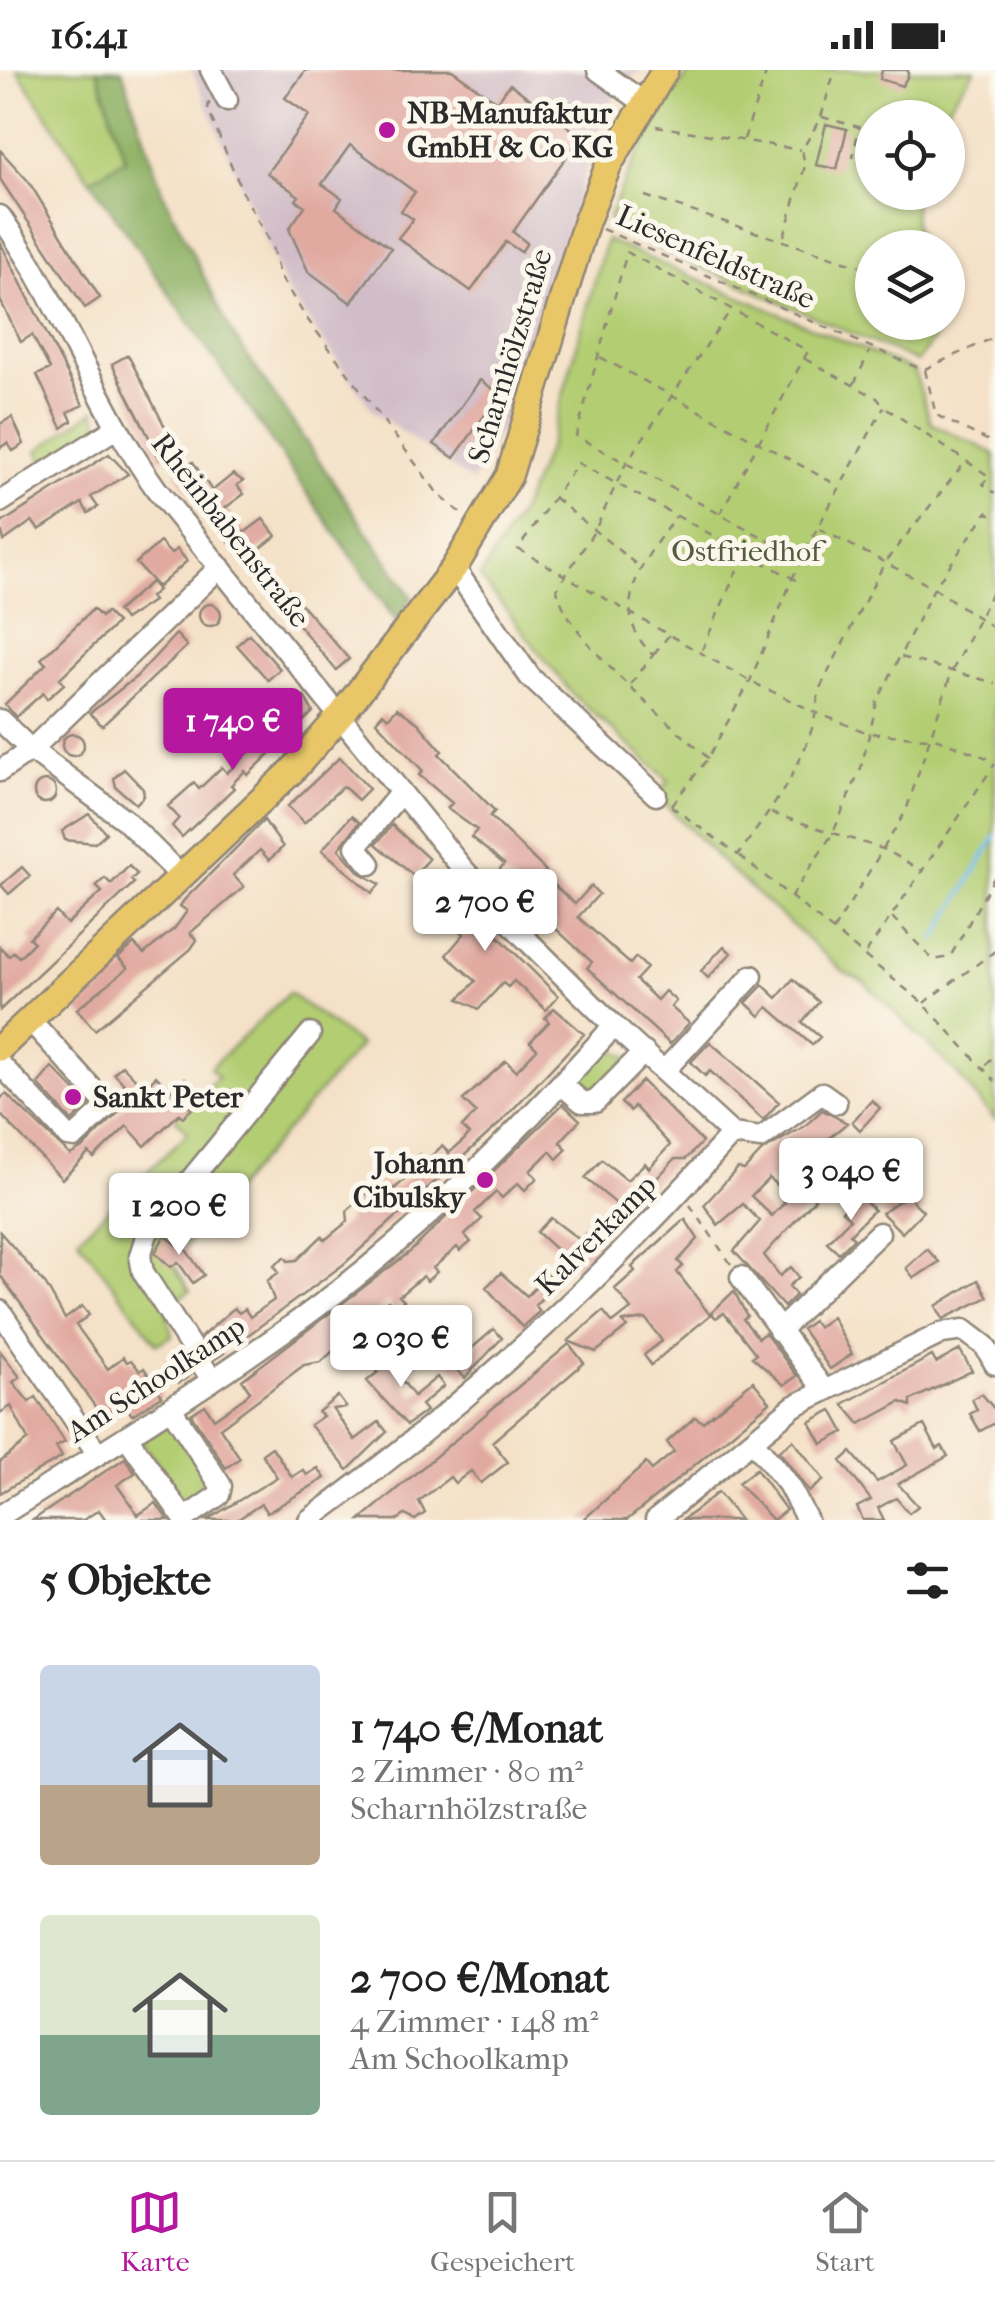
<!DOCTYPE html>
<html lang="de">
<head>
<meta charset="utf-8">
<style>
	:root { --surface:#fff; --page:#f2f2f2; --text:#222; --muted:#767676; --line:#e0e0e0; --accent:#b5179e }
	body { margin:0; font-family:"IM FELL French Canon",serif; background:var(--page); color:var(--text); height:100vh; display:flex; flex-direction:column; font-size:38px; white-space:nowrap }
	* { box-sizing:border-box; margin:0 }
	p { font-size:32px; color:var(--muted) }
	.icon { flex:none; width:55px; height:55px; fill:none; stroke:currentColor; stroke-width:2; stroke-linecap:round; stroke-linejoin:round }
	.map { position:relative; height:1450px; overflow:hidden }
	.side { display:flex; flex-direction:column; background:var(--surface); flex:1 }
	.side>* { flex:none }
	.tools { position:absolute; left:855px; top:30px; display:grid; gap:20px }
	.tools a { display:grid; place-items:center; width:110px; height:110px; border-radius:50%; background:var(--surface); box-shadow:0 2px 8px #0004; font-size:50px }
	.price { position:absolute; translate:-50% -85px; padding:0 22px; border-radius:10px; background:#fff; color:#222; font-size:32px; line-height:65px; filter:drop-shadow(0 2px 5px #0008) }
	.price::after { content:''; position:absolute; left:50%; top:60px; width:30px; height:22px; margin-left:-15px; background:inherit; clip-path:polygon(0 0,100% 0,50% 100%) }
	.price.active { background:var(--accent); color:#fff }
	ul { padding:0; list-style:none }
	li { display:flex; align-items:center; gap:30px; height:250px; padding:0 40px }
	li span { display:grid; place-items:center; flex:none; width:280px; height:200px; border-radius:10px; color:#555 }
	li>.icon { margin-inline-start:auto }
	span .icon { width:120px; height:120px; fill:#fffc; stroke-width:1 }
	li b { font-size:42px }
	h2 { display:flex; justify-content:space-between; align-items:center; height:120px; padding:0 40px; font-size:42px }
	.status { display:flex; justify-content:space-between; align-items:center; height:70px; padding:0 50px; background:var(--surface); direction:ltr }
	.status svg { height:28px; fill:currentColor }
	.tabs { display:flex; justify-content:space-around; align-items:center; height:140px; border-top:2px solid var(--line); background:var(--surface); font-size:28px; color:var(--muted) }
	.tabs a { display:grid; justify-items:center; gap:5px }
	.tabs .active { color:var(--accent) }
	.map>svg:first-child { display:block }
	.industrial { fill:#d1bdc8 }
	.green { fill:#b2cd72; stroke:#6e7c4e; stroke-width:2.5 }
	.forest { fill:#8db064; stroke:#5c6e48; stroke-width:2.5 }
	.lines { fill:none; stroke-linecap:round; stroke-linejoin:round }
	.stream { stroke:#79c0f1; stroke-width:4 }
	.building { fill:#e1aaa1; fill-rule:evenodd }
	.minor-casing { stroke:#908679; stroke-width:25 }
	.major-casing { stroke:#908679; stroke-width:30 }
	.path { stroke:#908679; stroke-width:2.5; stroke-dasharray:8 8; stroke-linecap:butt }
	.minor { stroke:#fff; stroke-width:20 }
	.major { stroke:#e9c769; stroke-width:25 }
	.poi-dot { fill:#b5179e; stroke:#fbf7ec; stroke-width:4 }
	.labels { text-anchor:middle; stroke-width:10; stroke-linejoin:round; paint-order:stroke }
	.poi-label { font-size:30px; font-weight:bold; fill:#2b2b2b; stroke:#fbf7ec; text-anchor:start }
	.street-label { font-size:30px; fill:#2b2b2b; stroke:#fbf7ec }
	.park-label { font-size:30px; fill:#545c40; stroke:#fbf7ec }
</style>
</head>
<body>
<div class="status"><b>16:41</b><svg viewBox="0 0 49 12"><path d="M0 12V9h3v3zM5 12V6h3v6zM10 12V3h3v9zM15 12V0h3v12zM26 1h20v11H26zM47 4h2v5h-2z"/></svg></div>
<div class="map">
<svg width="995" height="1450" viewBox="0 0 995 1450">
	<rect width="100%" height="100%" fill="#fbf7ec"/>
	<filter id="ink" filterUnits="userSpaceOnUse"><feTurbulence type="fractalNoise" baseFrequency=".01" numOctaves="2"/><feDisplacementMap in="SourceGraphic" scale="20" xChannelSelector="R" yChannelSelector="G"/><feConvolveMatrix kernelMatrix="1 2 1 2 8 2 1 2 1" color-interpolation-filters="sRGB"/></filter>
	<filter id="wash" filterUnits="userSpaceOnUse"><feTurbulence type="fractalNoise" baseFrequency=".0048" numOctaves="4" result="noise"/><feDisplacementMap in="SourceGraphic" scale="40" xChannelSelector="R" yChannelSelector="G"/><feGaussianBlur stdDeviation="2.25" result="paint"/><feColorMatrix in="noise" values="0 0 0 0 0 0 0 0 0 0 0 0 0 0 0 0 0 1.4 0 .05"/><feComposite in="paint" operator="in"/></filter>
	<g filter="url(#wash)">
		<rect width="100%" height="100%" fill="#f4e1c7"/>
		<path class="industrial" d="M 192,0 L 643,0 L 629,7 L 606,39 L 508,343 L 472,412 L 373,341 L 286,219 Z"/>
		<path class="green" d="M 17,0 L 97,0 L 125,90 L 90,110 Z
			M 691,0 L 975,0 L 940,47 L 872,48 L 872,122 L 914,123 L 914,154 L 922,177 L 872,178 L 872,252 L 945,253 L 917,292 L 614,159 L 609,148 C 630,93 656,48 691,0 Z
			M 606,170 L 914,301 L 931,353 L 995,384 L 995,1050 L 955,1001 L 863,911 L 844,902 L 727,797 L 656,725 L 669,711 L 573,625 L 480,507 L 520,442 L 549,376 Z
			M 95,340 L 100,358 L 45,393 L 37,381 Z
			M 289,923 L 360,975 L 172,1192 L 190,1221 L 166,1238 L 172,1266 L 157,1274 L 78,1168 L 188,1063 L 175,1048 L 218,1007 L 210,998 Z
			M 607,976 L 629,988 L 594,1026 L 584,1027 L 573,1010 Z
			M 165,1351 L 172,1352 L 216,1419 L 185,1437 L 140,1369 Z"/>
		<path class="forest" d="M 97,0 L 122,0 L 162,121 L 231,262 L 412,527 L 396,551 L 90,110 L 125,89 Z"/>
		<g class="lines">
			<path class="stream" d="M 935,870 L 995,767"/>
		</g>
		<g id="blocks">
			<path class="building" d="M 306,0 L 452,0 L 497,32 L 510,14 L 581,66 L 513,162 L 527,173 L 521,182 L 506,172 L 471,221 L 398,168 L 413,149 L 401,141 L 415,122 L 350,75 L 322,114 L 342,128 L 336,138 L 391,178 L 351,233 L 308,201 L 289,159 L 305,136 L 296,130 L 299,126 L 267,103 L 309,45 L 285,28 Z
				M 882,0 L 908,0 L 908,6 L 902,16 L 880,9 Z
				M 826,54 L 847,59 L 837,99 L 816,95 Z
				M 0,80 L 29,112 L 100,228 L 85,238 L 0,109 Z
				M 0,172 L 83,335 L 68,342 L 72,351 L 62,358 L 37,305 L 50,299 L 32,265 L 21,272 L 0,230 Z
				M 128,285 L 177,380 L 160,389 L 112,294 Z
				M 480,310 L 500,324 L 454,388 L 434,374 Z
				M 12,347 L 24,374 L 13,381 L 7,373 L 0,378 L 0,354 Z
				M 109,384 L 128,404 L 91,427 L 98,437 L 88,443 L 82,433 L 39,460 L 32,451 L 4,471 L 0,454 Z
				M 193,392 L 212,421 L 233,404 L 243,411 L 237,415 L 244,424 L 225,438 L 244,463 L 263,449 L 276,466 L 256,482 L 349,589 L 336,600 L 198,434 L 176,403 Z
				M 160,472 L 171,484 L 177,479 L 187,491 L 158,517 L 136,493 Z
				M 151,512 L 158,520 L 150,527 L 153,531 L 124,550 L 117,541 Z
				M199 545a11 11 0 1 1 22 0a11 11 0 1 1-22 0Z
				M 93,539 L 101,547 L 106,542 L 117,553 L 60,608 L 64,614 L 47,629 L 43,623 L 16,647 L 5,634 L 46,594 L 41,589 Z
				M 176,564 L 187,576 L 102,656 L 90,643 L 136,607 Z
				M 249,564 L 280,599 L 268,610 L 237,575 Z
				M 304,626 L 313,642 L 248,705 L 245,701 L 231,715 L 234,718 L 182,767 L 172,756 L 179,748 L 168,736 L 194,713 L 199,719 L 222,697 L 227,703 L 250,681 L 244,676 L 268,660 L 274,664 L 289,650 L 284,645 Z
				M 397,638 L 418,653 L 442,681 L 439,684 L 495,741 L 490,746 L 546,801 L 543,805 L 575,834 L 591,816 L 599,824 L 578,847 L 630,894 L 636,887 L 647,898 L 636,910 L 657,930 L 665,921 L 676,931 L 671,937 L 689,953 L 670,974 L 587,898 L 592,892 L 554,857 L 556,854 L 522,828 L 527,822 L 498,801 L 504,794 L 471,767 L 477,760 L 452,742 L 447,738 L 452,733 L 419,705 L 423,701 L 376,651 L 383,643 L 388,648 Z
				M62 675a11 11 0 1 1 22 0a11 11 0 1 1-22 0Z
				M 340,687 L 369,719 L 358,730 L 343,716 L 304,753 L 288,736 Z
				M 124,699 L 143,719 L 144,726 L 136,734 L 116,717 L 114,708 Z
				M34 722a11 11 0 1 1 22 0a11 11 0 1 1-22 0Z
				M 89,744 L 106,763 L 95,773 L 65,770 L 62,761 Z
				M 351,746 L 359,752 L 339,779 L 360,803 L 380,814 L 372,823 L 322,780 Z
				M 264,750 L 283,777 L 269,790 L 260,780 L 233,805 L 244,817 L 190,863 L 197,870 L 191,879 L 95,960 L 77,939 L 128,898 L 118,888 L 134,874 L 144,884 L 175,858 L 187,841 L 180,836 L 184,830 Z
				M 392,755 L 429,789 L 414,806 L 376,774 Z
				M 129,796 L 137,804 L 131,810 L 134,813 L 0,940 L 0,877 L 9,886 L 13,882 L 19,887 L 34,872 L 29,868 L 56,842 L 67,854 L 102,822 L 96,816 L 105,808 L 111,814 Z
				M 22,797 L 30,806 L 9,824 L 1,815 Z
				M 440,808 L 558,926 L 546,940 L 514,911 L 508,917 L 503,913 L 479,939 L 459,929 L 476,911 L 446,885 L 464,864 L 424,824 Z
				M 724,876 L 731,883 L 708,908 L 701,901 Z
				M 793,909 L 819,932 L 802,952 L 820,967 L 812,975 L 768,937 L 760,946 L 746,933 L 763,915 L 777,928 Z
				M 554,938 L 584,964 L 497,1056 L 344,1194 L 240,1271 L 233,1260 L 216,1272 L 224,1283 L 215,1289 L 201,1267 L 234,1238 L 239,1243 L 245,1239 L 250,1247 L 274,1230 L 267,1211 L 279,1202 L 274,1195 L 285,1187 L 288,1191 L 297,1190 L 322,1166 L 325,1170 L 348,1151 L 347,1141 L 379,1112 L 394,1119 L 416,1100 L 410,1093 L 420,1084 L 427,1090 L 442,1076 L 449,1083 L 464,1070 L 469,1064 L 462,1057 L 476,1043 L 463,1030 L 506,991 L 516,1001 L 537,979 L 530,972 L 549,952 L 545,948 Z
				M 710,972 L 779,1032 L 763,1050 L 710,1001 L 705,1006 L 691,992 Z
				M 122,995 L 144,1018 L 156,1006 L 170,1021 L 185,1008 L 194,1018 L 182,1029 L 192,1039 L 183,1047 L 179,1044 L 145,1076 L 127,1056 L 94,1088 L 89,1083 L 62,1109 L 0,1044 L 0,1029 L 6,1024 L 70,1085 L 84,1077 L 135,1026 L 114,1003 Z
				M 52,997 L 89,1035 L 72,1051 L 38,1014 Z
				M 642,1011 L 702,1072 L 686,1089 L 675,1089 L 643,1123 L 651,1131 L 631,1146 L 585,1108 L 602,1090 L 627,1110 L 645,1093 L 649,1098 L 670,1075 L 634,1036 L 630,1041 L 621,1033 Z
				M 872,1030 L 880,1038 L 860,1060 L 852,1052 Z
				M 563,1034 L 580,1050 L 560,1072 L 567,1079 L 557,1089 L 550,1081 L 530,1101 L 537,1108 L 525,1120 L 518,1113 L 502,1128 L 496,1122 L 475,1142 L 482,1149 L 465,1165 L 471,1172 L 460,1181 L 457,1177 L 433,1198 L 437,1202 L 427,1211 L 423,1206 L 399,1226 L 404,1231 L 394,1239 L 388,1231 L 321,1292 L 304,1295 L 220,1358 L 240,1388 L 226,1398 L 191,1344 L 205,1335 L 214,1349 L 244,1328 L 250,1321 L 242,1310 L 411,1181 Z
				M 822,1040 L 847,1053 L 799,1093 L 818,1112 L 808,1123 L 815,1129 L 764,1185 L 780,1206 L 791,1197 L 799,1207 L 789,1216 L 796,1225 L 784,1237 L 734,1181 L 760,1151 L 743,1134 L 718,1155 L 704,1135 L 738,1098 L 744,1100 L 762,1081 L 805,1056 ZM 769,1108 L 784,1122 L 780,1127 L 785,1132 L 772,1146 L 751,1126 Z
				M 885,1086 L 897,1099 L 868,1128 L 856,1116 Z
				M 858,1124 L 874,1140 L 850,1164 L 854,1168 L 839,1183 L 827,1172 L 850,1149 L 842,1141 Z
				M 907,1125 L 923,1141 L 902,1163 L 882,1143 Z
				M 551,1148 L 580,1170 L 601,1149 L 610,1158 L 576,1198 L 537,1162 Z
				M 685,1149 L 698,1169 L 678,1191 L 683,1196 L 677,1202 L 710,1245 L 651,1295 L 644,1285 L 662,1271 L 646,1249 L 623,1252 L 627,1257 L 596,1282 L 568,1271 L 603,1241 L 613,1253 L 631,1239 L 615,1219 L 635,1201 L 632,1197 L 637,1192 Z
				M 0,1162 L 46,1215 L 65,1249 L 82,1236 L 89,1245 L 76,1255 L 108,1299 L 123,1287 L 127,1292 L 131,1290 L 140,1301 L 144,1298 L 162,1326 L 132,1345 L 123,1332 L 102,1346 L 0,1205 Z
				M 165,1165 L 176,1174 L 179,1170 L 204,1205 L 193,1213 L 178,1192 L 171,1197 L 155,1183 Z
				M 927,1179 L 939,1192 L 914,1208 L 906,1198 Z
				M 501,1203 L 527,1226 L 548,1205 L 556,1214 L 535,1235 L 540,1241 L 522,1257 L 486,1217 Z
				M 978,1210 L 988,1227 L 943,1249 L 936,1236 Z
				M 734,1221 L 747,1246 L 743,1249 L 758,1268 L 765,1263 L 797,1306 L 784,1315 L 752,1287 L 756,1284 L 724,1243 L 716,1248 L 711,1243 Z
				M 456,1242 L 464,1251 L 454,1259 L 471,1279 L 494,1259 L 502,1268 L 465,1308 L 425,1267 L 436,1257 L 432,1252 Z
				M 832,1247 L 852,1284 L 830,1299 L 802,1259 L 813,1251 L 818,1257 Z
				M 569,1274 L 584,1293 L 492,1372 L 508,1392 L 481,1413 L 471,1401 L 455,1413 L 450,1407 L 419,1431 L 425,1443 L 415,1450 L 405,1445 L 397,1450 L 360,1450 Z
				M 960,1280 L 972,1301 L 911,1330 L 911,1336 L 901,1332 L 860,1354 L 843,1334 L 932,1286 L 936,1293 Z
				M 0,1281 L 20,1307 L 13,1312 L 29,1332 L 36,1327 L 65,1372 L 56,1377 L 62,1387 L 0,1423 L 0,1392 L 28,1370 L 11,1336 L 0,1343 Z
				M 394,1282 L 403,1293 L 394,1300 L 414,1326 L 437,1307 L 444,1316 L 421,1335 L 426,1341 L 407,1355 L 367,1311 L 378,1302 L 375,1297 Z
				M 179,1284 L 192,1304 L 179,1313 L 166,1294 Z
				M 753,1311 L 770,1332 L 673,1413 L 627,1450 L 583,1450 L 646,1393 L 652,1400 L 674,1382 L 667,1372 L 695,1347 L 703,1352 Z
				M 982,1324 L 995,1340 L 995,1353 L 980,1361 L 970,1344 L 977,1340 L 972,1329 Z
				M 338,1326 L 346,1337 L 333,1339 L 355,1370 L 379,1352 L 387,1362 L 348,1400 L 310,1355 L 323,1346 L 318,1342 Z
				M 832,1340 L 844,1362 L 822,1374 L 810,1352 Z
				M 924,1355 L 937,1379 L 942,1376 L 948,1386 L 898,1414 L 918,1436 L 909,1443 L 896,1428 L 878,1438 L 884,1450 L 863,1450 L 857,1437 L 871,1430 L 841,1391 L 851,1382 L 877,1412 L 907,1395 L 894,1371 Z
				M 793,1370 L 824,1410 L 809,1422 L 779,1381 Z
				M 272,1377 L 292,1407 L 303,1400 L 307,1405 L 318,1398 L 325,1408 L 267,1443 L 261,1434 L 237,1450 L 207,1450 L 277,1407 L 262,1384 Z
				M 125,1388 L 135,1403 L 117,1415 L 138,1445 L 156,1433 L 168,1450 L 106,1450 L 99,1440 L 83,1450 L 33,1450 Z
				M 756,1399 L 786,1440 L 773,1450 L 738,1413 Z
				M 718,1422 L 740,1450 L 682,1450 L 699,1438 Z"/>
		</g>
	</g>
	<g filter="url(#ink)">
		<use href="#blocks" fill-opacity="0" stroke="#908679" stroke-width="2.5"/>
		<g class="lines">
			<g class="minor-casing">
				<path id="minor" d="M 211,0 L 227,30
					M 598,0 L 643,32
					M 0,146 C 61,232 95,334 157,420 L 463,799 L 522,865 L 614,956 C 520,1060 419,1163 305,1246 C 206,1318 103,1381 0,1446
					M 0,432 L 116,358
					M 454,498 L 530,607 L 656,725
					M 0,650 L 31,680 L 125,750 L 180,805
					M 0,701 L 31,680 L 220,497
					M 370,794 L 356,777 L 401,722
					M 614,956 L 732,1064
					M 0,994 L 68,1066 L 75,1067 L 108,1036 L 30,950
					M 664,1001 L 752,906
					M 561,1014 L 582,1032 L 595,1032 L 644,982
					M 732,1064 L 761,1068 L 822,1023 L 836,1033
					M 741,1207 L 824,1320
					M 0,1241 L 98,1384
					M 779,1261 L 879,1163
					M 212,1310 L 143,1202 L 140,1186 L 147,1163 L 310,964
					M 171,1338 L 221,1416 L 219,1425 L 184,1449
					M 127,1367 L 185,1450
					M 753,1371 L 788,1414 L 807,1450
					M 309,1450 C 465,1337 604,1209 732,1064
					M 656,1450 L 794,1336 L 942,1263 L 964,1260 L 985,1276 L 995,1294"/>
			</g>
			<g class="major-casing">
				<path id="major" d="M 0,978 L 292,701 L 341,645 L 454,498 L 509,406 L 586,152 L 609,94 L 665,0"/>
			</g>
			<path class="path" d="M 209,32 L 208,40 L 243,123 L 272,177 L 279,205 L 305,246 L 439,425 L 463,445
				M 822,47 L 859,57 L 853,88
				M 656,56 L 801,80
				M 744,69 L 767,0
				M 645,126 L 872,200
				M 602,159 L 914,296 L 925,299 L 995,267
				M 784,166 L 805,96 L 802,80 L 821,47 L 835,0
				M 600,287 L 839,416
				M 805,289 L 877,328 L 884,337 L 989,406 L 983,414 L 995,423
				M 925,300 L 936,345 L 995,374
				M 854,314 L 870,281
				M 555,428 L 638,496
				M 720,444 L 808,281 L 627,182 L 576,366 L 801,488
				M 820,459 L 934,518 L 995,559
				M 796,510 L 578,393 L 518,479 L 750,611 L 817,643 L 868,663 L 938,669 L 995,691
				M 702,580 L 745,482
				M 654,584 L 670,564
				M 901,587 L 995,613
				M 631,614 L 653,585 C 604,539 645,488 676,446
				M 708,688 C 668,651 567,570 557,519 L 595,460 L 626,393 L 730,241
				M 672,735 L 708,688 L 750,611 L 801,488 L 884,337
				M 671,736 L 738,785 C 772,738 816,682 818,622 L 885,492 L 966,391
				M 771,743 L 886,780 L 924,802
				M 740,786 L 923,933 L 995,1011
				M 791,827 L 833,763 L 861,698 L 877,632 L 934,518 L 987,442 L 995,448
				M 892,847 L 933,890 L 950,887 L 995,806
				M 833,861 L 906,741 L 952,601 L 995,516
				M 866,883 L 995,694
				M 924,933 L 995,881
				M 986,995 L 995,984
				M 690,1135 L 731,1194"/>
			<use href="#minor" class="minor"/>
			<use href="#major" class="major"/>
		</g>
	</g>
	<g class="poi-dot">
		<circle cx="387" cy="60" r="10"/>
		<circle cx="73" cy="1027" r="10"/>
		<circle cx="485" cy="1110" r="10"/>
	</g>
	<g class="labels">
		<g class="poi-label">
			<text x="407" y="53">NB-Manufaktur<tspan x="407" dy="34">GmbH &amp; Co KG</tspan></text>
			<text x="93" y="1037">Sankt Peter</text>
			<text x="465" y="1103" text-anchor="end">Johann<tspan x="465" dy="34">Cibulsky</tspan></text>
		</g>
		<g class="street-label">
			<text transform="translate(716 187) rotate(24)" y="10">Liesenfeldstraße</text>
			<text transform="translate(510 286) rotate(-73)" y="10">Scharnhölzstraße</text>
			<text transform="translate(231 460) rotate(52)" y="10">Rheinbabenstraße</text>
			<text transform="translate(596 1165) rotate(-45)" y="10">Kalverkamp</text>
			<text transform="translate(156 1309) rotate(-33)" y="10">Am Schoolkamp</text>
		</g>
		<g class="park-label">
			<text x="746" y="491">Ostfriedhof</text>
		</g>
	</g>
</svg>
<div class="tools">
<a><svg class="icon" aria-label="locate" viewBox="0 0 24 24"><circle cx="12" cy="12" r="6"/><path d="M12 2v4M12 18v4M2 12h4M18 12h4"/></svg></a>
<a><svg class="icon" aria-label="layers" viewBox="0 0 24 24"><path d="M12 4l9 5-9 5-9-5zM3 14l9 5 9-5"/></svg></a>
</div>
<b class="price active" style="left:233px;top:703px">1 740 €</b>
<b class="price" style="left:485px;top:884px">2 700 €</b>
<b class="price" style="left:851px;top:1153px">3 040 €</b>
<b class="price" style="left:179px;top:1188px">1 200 €</b>
<b class="price" style="left:401px;top:1320px">2 030 €</b>
</div>
<section class="side">
<h2>5 Objekte<svg class="icon" aria-label="filters" viewBox="0 0 24 24"><path d="M4 7h16M4 17h16"/><circle cx="9" cy="7" r="2"/><circle cx="15" cy="17" r="2"/></svg></h2>
<ul>
<li><span style="background:linear-gradient(#c9d6e8 60%,#b9a48a 0)"><svg class="icon" aria-label="home" viewBox="0 0 24 24"><path d="M3 11l9-7 9 7M6 9v11h12V9"/></svg></span><div><b>1 740 €/Monat</b><p>2 Zimmer · 80 m²</p><p>Scharnhölzstraße</p></div></li>
<li><span style="background:linear-gradient(#dfe7d0 60%,#7fa58c 0)"><svg class="icon" aria-label="home" viewBox="0 0 24 24"><path d="M3 11l9-7 9 7M6 9v11h12V9"/></svg></span><div><b>2 700 €/Monat</b><p>4 Zimmer · 148 m²</p><p>Am Schoolkamp</p></div></li>
</ul>
</section>
<nav class="tabs">
<a class="active"><svg class="icon" aria-label="map" viewBox="0 0 24 24"><path d="M3 6l6-2 6 2 6-2v14l-6 2-6-2-6 2zM9 4v14M15 6v14"/></svg>Karte</a>
<a><svg class="icon" aria-label="saved" viewBox="0 0 24 24"><path d="M7 4h10v16l-5-4-5 4z"/></svg>Gespeichert</a>
<a><svg class="icon" aria-label="home" viewBox="0 0 24 24"><path d="M3 11l9-7 9 7M6 9v11h12V9"/></svg>Start</a>
</nav>
</body>
</html>
